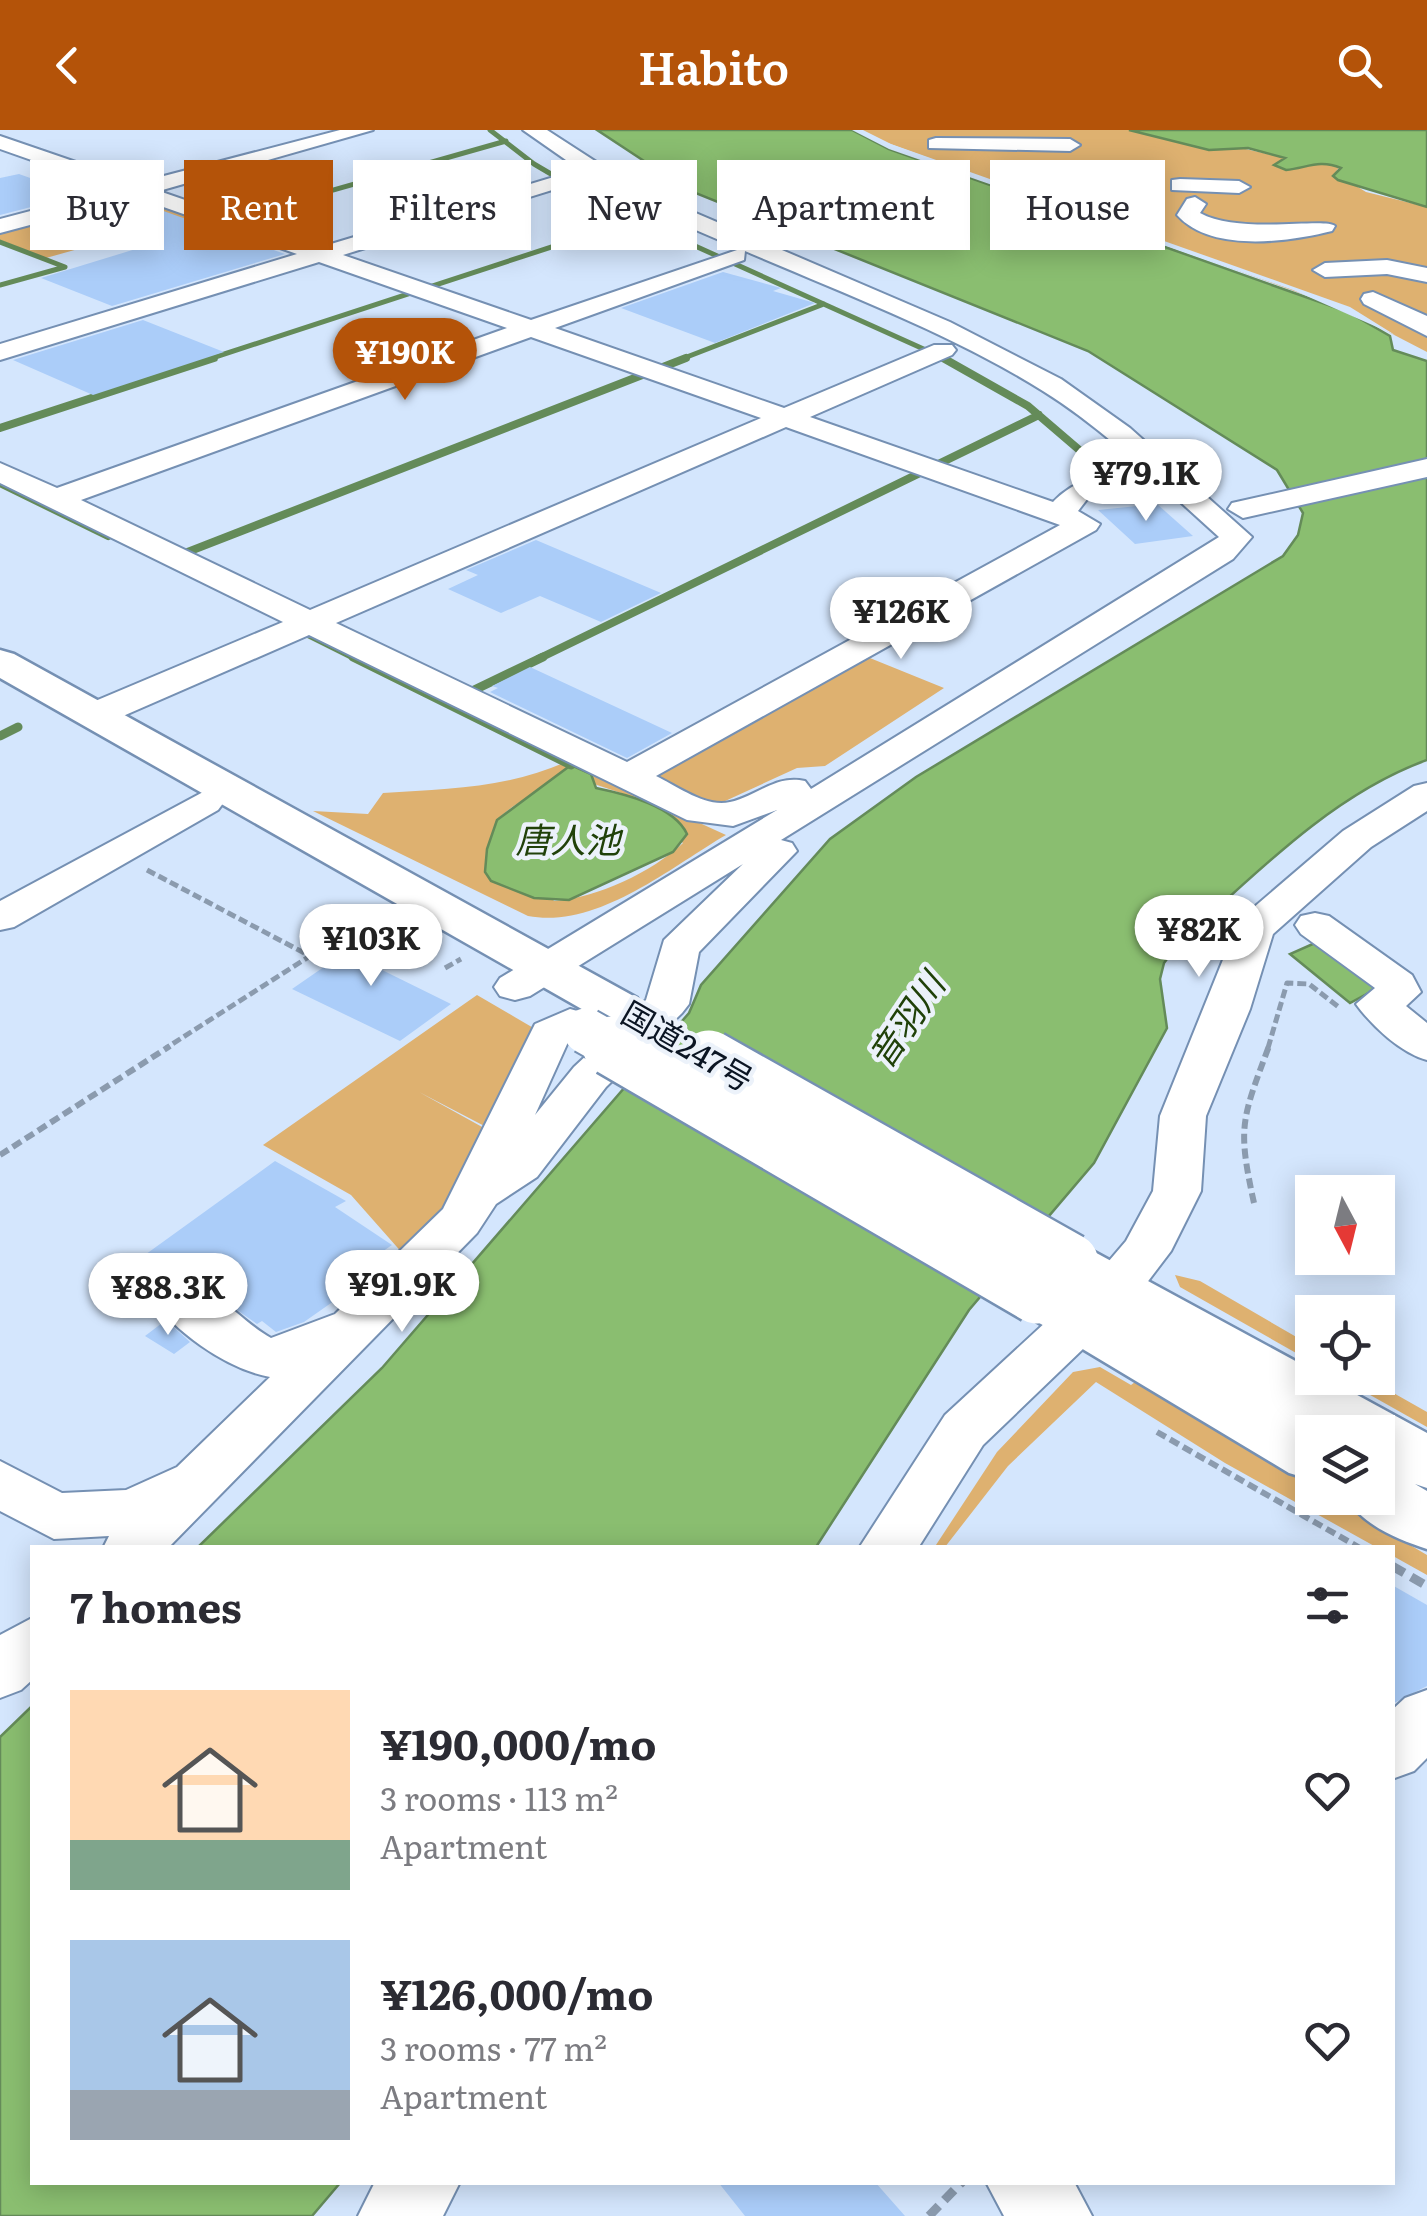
<!DOCTYPE html>
<html lang="en">
<head>
<meta charset="utf-8">
<style>
	:root { --surface:#fff; --page:#f7f7f7; --text:#2b2b33; --muted:#7c7c81; --accent:#b45309 }
	body { margin:0; font-family:Literata,"Noto Sans JP",serif; background:var(--page); color:var(--text); height:100vh; display:flex; flex-direction:column; font-size:38px; white-space:nowrap }
	* { box-sizing:border-box; margin:0 }
	p { font-size:32px; color:var(--muted) }
	.icon { flex:none; width:55px; height:55px; fill:none; stroke:currentColor; stroke-width:2; stroke-linecap:round; stroke-linejoin:round }
	.map { position:relative; flex:1; overflow:hidden }
	.side { position:absolute; left:30px; top:1415px; width:1365px; height:640px; display:flex; flex-direction:column; background:var(--surface); border-radius:0px; box-shadow:0 5px 25px #0003 }
	.side>* { flex:none }
	.guide { position:absolute; left:30px; top:30px; width:1368px; height:90px; display:flex; gap:20px }
	.needle { width:65px; rotate:173deg }
	.controls { position:absolute; left:1295px; top:1045px; display:grid; gap:20px }
	.controls a { display:grid; place-items:center; width:100px; height:100px; border-radius:0px; background:var(--surface); box-shadow:0 5px 25px #0003; font-size:50px }
	.price { position:absolute; translate:-50% -85px; padding:0 22px; border-radius:35px; background:#fff; color:#222; font-size:32px; line-height:65px; filter:drop-shadow(0 2px 5px #0008) }
	.price::after { content:''; position:absolute; left:50%; top:60px; width:30px; height:22px; margin-left:-15px; background:inherit; clip-path:polygon(0 0,100% 0,50% 100%) }
	.price.on { background:var(--accent); color:#fff }
	ul { padding:0; list-style:none }
	li { display:flex; align-items:center; gap:30px; height:250px; padding:0 40px }
	li span { display:grid; place-items:center; flex:none; width:280px; height:200px; border-radius:0px; color:#555 }
	li>.icon { margin-inline-start:auto }
	span .icon { width:120px; height:120px; fill:#fffc; stroke-width:1 }
	li b { font-size:42px }
	h2 { display:flex; justify-content:space-between; align-items:center; height:120px; padding:0 40px; font-size:42px }
	.pill { padding:0 35px; border-radius:0px; background:var(--surface); box-shadow:0 5px 25px #0003; font-size:35px; line-height:90px }
	.pill.on { background:var(--accent); color:#fff }
	header { display:flex; justify-content:space-between; align-items:center; height:130px; padding:0 40px; background:var(--accent); color:#fff; font-size:45px; font-weight:600 }
	.map>svg:first-child { display:block }
	.green { fill:#deb170; fill-rule:evenodd }
	.water { fill:#8abe70; stroke:#648b59; stroke-width:2.5 }
	.pier { fill:#d4e6fd }
	.lines { fill:none; stroke-linecap:round; stroke-linejoin:round }
	.stream-far2 { stroke:#648b59; stroke-width:5 }
	.stream-far1 { stroke:#648b59; stroke-width:8 }
	.stream { stroke:#648b59; stroke-width:9 }
	.building { fill:#abcdf9 }
	.minor-casing { stroke:#7590b3; stroke-width:4 }
	.highway-casing { stroke:#7590b3; stroke-width:5 }
	.path-far2 { stroke:#8b9bae; stroke-width:5; stroke-dasharray:9 4; stroke-linecap:butt }
	.path-far1 { stroke:#8b9bae; stroke-width:6; stroke-dasharray:10 5; stroke-linecap:butt }
	.path { stroke:#8b9bae; stroke-width:9; stroke-dasharray:14 8; stroke-linecap:butt }
	.minor { fill:#fff; fill-rule:evenodd }
	.highway { fill:#fff; fill-rule:evenodd }
	.highway-bridge-far1-casing { stroke:#7590b3; stroke-width:49; stroke-linecap:butt }
	.highway-bridge-casing { stroke:#7590b3; stroke-width:64; stroke-linecap:butt }
	.highway-bridge-far1 { stroke:#fff; stroke-width:45 }
	.highway-bridge { stroke:#fff; stroke-width:59 }
	.labels { text-anchor:middle; stroke-width:9; stroke-linejoin:round; paint-order:stroke }
	.street-label { font-size:32px; fill:#0b1523; stroke:#ecf2fa }
	.water-label { font-size:35px; font-style:italic; fill:#204109; stroke:#ecf2fa }
</style>
</head>
<body>
<header><svg class="icon" aria-label="back" viewBox="0 0 24 24"><path d="M15 5l-7 7 7 7"/></svg>Habito<svg class="icon" aria-label="search" viewBox="0 0 24 24"><circle cx="10" cy="10" r="6"/><path d="M15 15l6 6"/></svg></header>
<div class="map">
<svg width="1427" height="2086" viewBox="0 0 1427 2086">
	<rect width="100%" height="100%" fill="#d4e6fd"/>
	<path class="green" d="M 852,0 L 1129,0 L 1209,20 L 1241,18 L 1285,28 L 1277,34 L 1293,39 L 1307,32 L 1340,36 L 1335,43 L 1366,62 L 1427,77 L 1427,222 L 1346,180 Z
		M 130,63 L 196,86 L 46,128 L 0,110 L 0,98 Z
		M 860,524 L 944,558 L 825,636 L 797,638 L 723,672 L 714,674 L 654,652 L 652,642 Z
		M 566,632 L 726,705 C 669,738 598,799 528,786 L 313,681 L 368,684 L 383,663 C 447,659 507,658 566,632 ZM 591,653 L 621,663 L 683,713 C 652,742 597,768 554,771 L 497,690 C 525,662 554,659 591,653 Z
		M 477,865 L 542,903 L 494,1001 L 419,962 L 493,1003 L 478,1039 L 404,1125 L 351,1065 L 263,1015 Z
		M 1175,1145 L 1200,1151 L 1312,1216 L 1312,1232 L 1180,1157 Z
		M 1100,1237 L 1131,1255 L 1135,1252 L 1312,1357 L 1312,1368 L 1330,1368 L 1427,1425 L 1427,1445 L 1393,1426 L 1392,1418 L 1376,1417 L 1225,1333 L 1096,1252 L 1008,1336 L 945,1417 L 934,1418 L 997,1322 L 1073,1242 Z
		M 1340,1248 L 1367,1248 L 1427,1282 L 1427,1297 Z"/>
	<path class="water" d="M 597,0 L 852,0 L 889,19 L 1348,182 L 1390,206 L 1393,220 L 1427,231 L 1427,630 C 1332,664 1252,747 1178,814 L 1164,833 L 1160,849 L 1167,898 L 1094,1033 L 969,1180 L 816,1417 L 197,1418 L 382,1238 L 689,883 L 701,855 L 830,709 L 916,647 L 1283,426 L 1298,405 L 1303,383 L 1277,340 L 1088,221 L 688,60 Z
		M 1129,0 L 1427,0 L 1427,77 L 1338,50 L 1333,46 L 1341,38 C 1319,29 1307,38 1286,40 L 1274,35 L 1285,28 L 1248,18 L 1209,20 Z
		M 571,635 L 591,644 L 596,658 C 625,664 674,676 687,704 L 673,722 L 569,770 L 534,768 L 491,751 L 485,742 L 487,719 L 497,690 Z
		M 1324,809 L 1385,854 L 1350,873 L 1290,824 Z
		M 32,1576 L 32,2052 L 340,2053 L 312,2086 L 0,2086 L 0,1607 Z"/>
	<path class="pier" d="M 852,0 L 863,0 L 891,14 L 1350,177 L 1395,205 L 1293,160 L 889,19 Z"/>
	<g class="lines">
		<path class="stream-far2" d="M 490,0 L 534,34 L 602,74 L 948,230
			M 231,89 L 506,11
			M 0,112 L 65,137 L 0,155
			M 206,230 L 634,90
			M 679,230 L 824,174"/>
		<path class="stream-far1" d="M 943,228 L 1028,276 L 1105,342
			M 0,298 L 214,228
			M 0,353 L 108,406
			M 185,423 L 686,228
			M 298,507 L 306,503 L 358,529
			M 538,529 L 1039,285"/>
		<path class="stream" d="M 353,527 L 571,635
			M 470,562 L 543,527
			M 0,606 L 18,597"/>
	</g>
	<path class="building" d="M 19,44 L 78,65 L 0,85 L 0,48 Z
		M 138,72 L 285,124 L 112,176 L 41,148 L 139,118 L 63,90 Z
		M 723,142 L 781,158 L 773,161 L 815,173 L 715,213 L 621,178 Z
		M 143,190 L 224,222 L 93,265 L 13,230 Z
		M 1157,374 L 1193,406 L 1135,414 L 1098,380 Z
		M 536,410 L 661,463 L 601,492 L 540,466 L 501,483 L 448,459 L 478,445 L 466,440 Z
		M 530,537 L 672,603 L 627,628 L 490,562 L 498,558 L 492,556 Z
		M 357,802 L 402,825 L 380,839 L 451,874 L 400,911 L 292,859 L 334,830 L 322,823 Z
		M 275,1031 L 346,1071 L 335,1077 L 392,1115 L 350,1144 L 361,1152 L 304,1192 L 276,1202 L 262,1191 L 257,1194 L 187,1145 L 154,1143 L 146,1154 L 124,1140 Z
		M 166,1190 L 190,1212 L 174,1224 L 145,1206 Z
		M 1392,1455 L 1427,1475 L 1427,1556 L 1392,1574 Z
		M 718,2052 L 875,2052 L 905,2086 L 745,2086 Z"/>
	<g class="lines">
		<g class="minor-casing">
			<path id="minor" d="M 340,0 L 373,0 L 159,61 L 321,117 L 567,43 L 581,43 L 581,51 L 343,125 L 531,190 L 740,119 L 619,67 L 523,0 L 547,0 L 635,57 L 950,192 L 1061,249 L 1130,298 L 1252,407 L 1233,429 L 781,710 L 792,713 L 797,721 L 699,822 L 689,874 L 682,883 L 606,957 L 537,1047 L 496,1074 L 477,1103 L 168,1418 L 103,1418 L 109,1406 L 54,1409 L 0,1381 L 0,1331 L 62,1363 L 126,1360 L 177,1337 L 270,1247 C 226,1239 169,1199 147,1160 L 154,1147 C 198,1134 234,1188 271,1208 L 335,1184 L 443,1079 L 535,894 L 570,879 L 585,883 L 592,892 L 568,912 L 535,985 L 574,937 L 646,870 L 664,810 L 743,734 L 530,866 L 515,870 L 500,866 L 494,857 L 500,848 L 777,680 L 733,696 L 687,690 L 309,505 L 107,593 L 81,593 L 76,585 L 81,577 L 283,492 L 0,353 L 0,333 L 57,358 L 507,198 L 319,132 L 0,230 L 0,214 L 297,124 L 135,67 L 0,103 L 0,89 L 114,59 L 0,19 L 0,6 L 137,53 ZM 745,121 C 845,164 950,203 1043,261 C 1107,301 1163,357 1219,407 L 811,659 L 805,651 C 776,644 757,666 730,672 C 706,678 677,656 656,646 L 1096,400 L 1100,394 L 1078,381 L 1088,368 L 1140,354 L 1145,348 L 1140,342 C 1113,335 1071,352 1053,372 L 810,287 L 952,225 L 956,220 L 952,215 L 934,215 L 784,278 L 555,198 L 744,130 ZM 531,207 L 761,288 L 310,480 L 81,370 ZM 786,297 L 1060,395 L 627,632 L 336,493 Z
				M 936,8 L 1070,9 L 1080,15 L 1070,21 L 929,18 L 929,10 Z
				M 1060,44 L 1147,51 L 1158,57 L 1147,63 L 1052,55 L 1049,50 Z
				M 1180,49 L 1239,51 L 1250,57 L 1239,63 L 1172,60 L 1172,50 Z
				M 1195,67 L 1206,74 L 1200,83 C 1239,105 1325,87 1335,96 L 1332,101 C 1288,112 1211,123 1177,85 L 1187,69 Z
				M 1387,130 L 1427,138 L 1427,152 L 1387,144 L 1325,147 L 1313,140 L 1325,133 Z
				M 1373,162 L 1427,186 L 1427,206 L 1364,174 L 1361,169 L 1364,164 Z
				M 1427,329 L 1427,347 L 1243,388 L 1228,379 L 1232,373 Z
				M 1427,653 L 1427,681 L 1371,717 L 1273,804 L 1250,879 L 1206,986 L 1201,1061 L 1171,1121 L 1133,1171 L 983,1315 L 918,1418 L 859,1418 L 945,1285 L 1097,1145 L 1126,1111 L 1153,1061 L 1160,986 L 1239,790 L 1343,701 L 1414,656 Z
				M 205,661 L 218,664 L 224,672 L 218,680 L 14,797 L 0,800 L 0,771 Z
				M 1315,783 L 1329,786 L 1412,845 L 1421,862 L 1406,876 L 1427,893 L 1427,930 C 1401,923 1372,896 1356,874 L 1375,858 L 1301,804 L 1295,795 L 1301,786 Z
				M 32,1488 L 32,1550 L 21,1560 L 0,1568 L 0,1505 Z
				M 1427,1560 L 1427,1628 L 1414,1641 L 1392,1649 L 1392,1580 L 1405,1568 Z
				M 375,2052 L 460,2052 L 443,2086 L 358,2086 Z
				M 986,2052 L 1074,2052 L 1092,2086 L 1004,2086 Z"/>
		</g>
		<g class="highway-casing">
			<path id="highway" d="M 0,520 L 14,524 L 637,868 L 644,879 L 637,890 L 619,894 L 601,890 L 0,548 Z
				M 1069,1113 L 1089,1119 L 1312,1240 L 1312,1248 L 1326,1248 L 1427,1303 L 1427,1358 L 1415,1354 L 1427,1361 L 1427,1419 C 1399,1410 1362,1395 1347,1368 L 1378,1368 L 1378,1339 L 1391,1343 L 1378,1335 L 1378,1302 L 1312,1302 L 1312,1350 L 1289,1343 L 1016,1179 L 1008,1164 L 1016,1149 L 1037,1143 L 1048,1146 L 1040,1133 L 1049,1119 Z"/>
		</g>
		<path class="path-far2" d="M 147,740 L 310,826 L 166,918
			M 445,838 L 461,829
			M 1268,918 L 1287,853 L 1309,854 L 1340,878"/>
		<path class="path-far1" d="M 0,1025 L 170,916
			M 1254,1073 C 1237,996 1242,989 1269,916
			M 1157,1302 L 1360,1418"/>
		<path class="path" d="M 1392,1436 L 1427,1456
			M 929,2086 L 962,2052"/>
		<use href="#minor" class="minor"/>
		<use href="#highway" class="highway"/>
		<g class="highway-bridge-far1-casing">
			<path id="highway-bridge-far1" d="M 586,901 L 616,918"/>
		</g>
		<g class="highway-bridge-casing">
			<path id="highway-bridge" d="M 612,916 L 1037,1164
				M 709,930 L 1069,1133"/>
		</g>
		<use href="#highway-bridge-far1" class="highway-bridge-far1"/>
		<use href="#highway-bridge" class="highway-bridge"/>
	</g>
	<g class="labels">
		<g class="street-label">
			<text transform="translate(687 917) rotate(30)" y="11">国道247号</text>
		</g>
		<g class="water-label">
			<text x="568" y="723">唐人池</text>
			<text transform="translate(907 891) rotate(-56)" y="12">音羽川</text>
		</g>
	</g>
</svg>
<div class="controls">
<a><svg class="needle" viewBox="-14 -14 28 28"><path d="M0-13l5 13h-10z" fill="#e53935"/><path d="M0 13l5-13h-10z" fill="#7c7c81"/></svg></a>
<a><svg class="icon" aria-label="locate" viewBox="0 0 24 24"><circle cx="12" cy="12" r="6"/><path d="M12 2v4M12 18v4M2 12h4M18 12h4"/></svg></a>
<a><svg class="icon" aria-label="layers" viewBox="0 0 24 24"><path d="M12 4l9 5-9 5-9-5zM3 14l9 5 9-5"/></svg></a>
</div>
<b class="price on" style="left:405px;top:273px">¥190K</b>
<b class="price" style="left:1146px;top:394px">¥79.1K</b>
<b class="price" style="left:901px;top:532px">¥126K</b>
<b class="price" style="left:1199px;top:850px">¥82K</b>
<b class="price" style="left:371px;top:859px">¥103K</b>
<b class="price" style="left:402px;top:1205px">¥91.9K</b>
<b class="price" style="left:168px;top:1208px">¥88.3K</b>
<div class="guide">
<a class="pill">Buy</a>
<a class="pill on">Rent</a>
<a class="pill">Filters</a>
<a class="pill">New</a>
<a class="pill">Apartment</a>
<a class="pill">House</a>
</div>
<section class="side">
<h2>7 homes<svg class="icon" aria-label="filters" viewBox="0 0 24 24"><path d="M4 7h16M4 17h16"/><circle cx="9" cy="7" r="2"/><circle cx="15" cy="17" r="2"/></svg></h2>
<ul>
<li><span style="background:linear-gradient(#ffd9b3 75%,#7fa58c 0)"><svg class="icon" aria-label="home" viewBox="0 0 24 24"><path d="M3 11l9-7 9 7M6 9v11h12V9"/></svg></span><div><b>¥190,000/mo</b><p>3 rooms · 113 m²</p><p>Apartment</p></div><svg class="icon" aria-label="heart" viewBox="0 0 24 24"><path d="M12 20l-8-8c-3-5 5-10 8-4 3-6 11-1 8 4z"/></svg></li>
<li><span style="background:linear-gradient(#a9c7e8 75%,#9aa5b1 0)"><svg class="icon" aria-label="home" viewBox="0 0 24 24"><path d="M3 11l9-7 9 7M6 9v11h12V9"/></svg></span><div><b>¥126,000/mo</b><p>3 rooms · 77 m²</p><p>Apartment</p></div><svg class="icon" aria-label="heart" viewBox="0 0 24 24"><path d="M12 20l-8-8c-3-5 5-10 8-4 3-6 11-1 8 4z"/></svg></li>
</ul>
</section>
</div>
</body>
</html>
